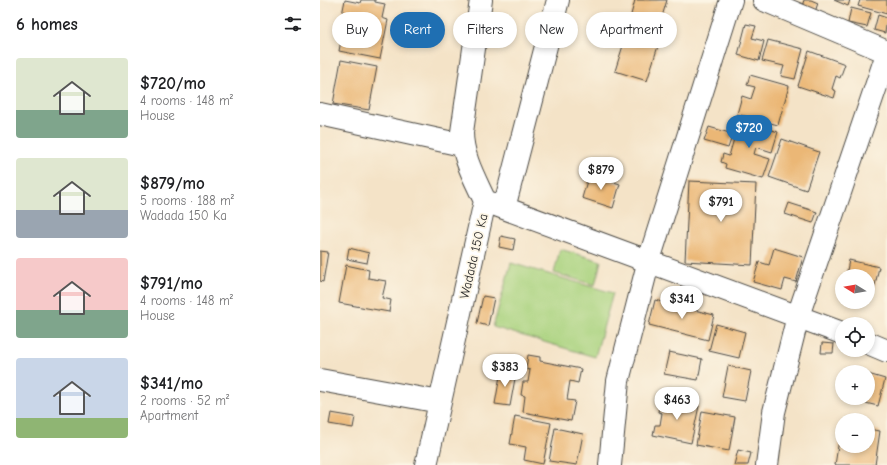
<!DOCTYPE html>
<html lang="en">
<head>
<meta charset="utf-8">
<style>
	:root { --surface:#fff; --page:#f6f6f6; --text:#202124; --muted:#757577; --accent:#1f6fb2 }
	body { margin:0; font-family:"Comic Neue",sans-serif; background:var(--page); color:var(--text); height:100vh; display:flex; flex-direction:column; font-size:15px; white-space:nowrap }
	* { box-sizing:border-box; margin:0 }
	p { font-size:13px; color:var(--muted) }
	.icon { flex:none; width:22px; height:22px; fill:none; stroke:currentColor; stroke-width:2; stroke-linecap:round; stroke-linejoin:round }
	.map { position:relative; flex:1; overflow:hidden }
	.drawer { display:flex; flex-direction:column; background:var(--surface); width:320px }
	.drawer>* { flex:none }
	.hud { position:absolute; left:12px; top:12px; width:380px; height:36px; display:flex; gap:8px }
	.needle { width:26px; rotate:281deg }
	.buttons { position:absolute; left:515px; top:269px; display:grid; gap:8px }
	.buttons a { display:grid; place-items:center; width:40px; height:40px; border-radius:50%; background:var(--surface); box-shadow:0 2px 6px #0003; font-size:20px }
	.price { position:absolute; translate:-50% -34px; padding:0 9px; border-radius:14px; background:#fff; color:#222; font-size:13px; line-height:26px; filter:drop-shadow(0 1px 2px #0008) }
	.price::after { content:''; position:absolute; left:50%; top:24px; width:12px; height:9px; margin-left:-6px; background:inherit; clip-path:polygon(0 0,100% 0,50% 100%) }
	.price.active { background:var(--accent); color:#fff }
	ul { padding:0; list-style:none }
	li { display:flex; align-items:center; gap:12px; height:100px; padding:0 16px }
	li span { display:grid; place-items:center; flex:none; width:112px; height:80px; border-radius:4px; color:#555 }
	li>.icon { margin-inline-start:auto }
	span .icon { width:48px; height:48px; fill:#fffc; stroke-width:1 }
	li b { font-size:17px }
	h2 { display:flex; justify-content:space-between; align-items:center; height:48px; padding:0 16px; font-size:17px }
	.tag { padding:0 14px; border-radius:18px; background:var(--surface); box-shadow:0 2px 6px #0003; font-size:14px; line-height:36px }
	.tag.active { background:var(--accent); color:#fff }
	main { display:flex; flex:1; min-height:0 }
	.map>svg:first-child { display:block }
	.green { fill:#a8d27d; stroke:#6a7e54 }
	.building { fill:#ebb776 }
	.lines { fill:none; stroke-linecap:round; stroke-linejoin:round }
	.minor-casing { stroke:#494742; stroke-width:24 }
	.minor { stroke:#fff; stroke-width:22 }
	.labels { text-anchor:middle; stroke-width:3.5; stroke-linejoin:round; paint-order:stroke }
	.street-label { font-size:13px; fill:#2b2b2b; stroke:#fcf5e5 }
</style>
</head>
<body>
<main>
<section class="drawer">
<h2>6 homes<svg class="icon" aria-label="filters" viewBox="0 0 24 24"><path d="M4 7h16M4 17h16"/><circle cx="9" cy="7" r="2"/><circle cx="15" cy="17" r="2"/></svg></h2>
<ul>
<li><span style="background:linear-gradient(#dfe7d0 65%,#7fa58c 0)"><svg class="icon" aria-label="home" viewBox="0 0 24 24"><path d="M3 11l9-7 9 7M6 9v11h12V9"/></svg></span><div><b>$720/mo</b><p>4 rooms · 148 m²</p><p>House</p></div></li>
<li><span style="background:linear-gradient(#dfe7d0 65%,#9aa5b1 0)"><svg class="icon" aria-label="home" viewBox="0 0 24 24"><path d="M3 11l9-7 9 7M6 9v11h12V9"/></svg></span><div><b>$879/mo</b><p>5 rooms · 188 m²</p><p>Wadada 150 Ka</p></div></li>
<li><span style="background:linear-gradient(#f6c9c9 65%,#7fa58c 0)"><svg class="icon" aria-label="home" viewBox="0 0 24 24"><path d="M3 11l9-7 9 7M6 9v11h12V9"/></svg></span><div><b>$791/mo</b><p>4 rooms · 148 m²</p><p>House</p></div></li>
<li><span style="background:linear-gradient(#c9d6e8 75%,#8fb573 0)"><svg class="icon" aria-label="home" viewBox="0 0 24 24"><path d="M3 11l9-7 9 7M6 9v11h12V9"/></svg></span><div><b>$341/mo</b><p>2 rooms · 52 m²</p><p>Apartment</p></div></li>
</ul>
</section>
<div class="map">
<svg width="567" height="465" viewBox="0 0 567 465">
	<rect width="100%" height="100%" fill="#fcf5e5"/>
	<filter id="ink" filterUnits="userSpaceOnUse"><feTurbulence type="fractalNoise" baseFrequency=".025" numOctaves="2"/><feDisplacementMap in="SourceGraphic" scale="8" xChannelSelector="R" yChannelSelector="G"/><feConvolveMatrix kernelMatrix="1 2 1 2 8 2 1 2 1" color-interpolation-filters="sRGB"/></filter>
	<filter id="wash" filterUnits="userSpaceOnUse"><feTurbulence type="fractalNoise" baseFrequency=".012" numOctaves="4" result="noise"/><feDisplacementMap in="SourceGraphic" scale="16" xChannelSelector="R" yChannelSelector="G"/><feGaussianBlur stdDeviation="0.9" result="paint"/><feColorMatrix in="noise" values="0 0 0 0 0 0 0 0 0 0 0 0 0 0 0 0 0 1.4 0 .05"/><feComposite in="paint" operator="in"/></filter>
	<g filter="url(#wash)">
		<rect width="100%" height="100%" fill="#f4e3c7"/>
		<path class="green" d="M 240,249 L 281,261 L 275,285 L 234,273 Z
			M 191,263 L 293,293 L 275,357 L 173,327 Z"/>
		<g id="blocks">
			<path class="building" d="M 25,0 L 40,3 L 41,0 L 55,0 L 55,2 L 65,4 L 62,18 L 68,20 L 60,59 L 19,51 L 23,30 L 19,29 Z
				M 315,0 L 347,0 L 338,30 L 309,22 Z
				M 484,0 L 491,0 L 498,3 L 495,12 L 482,6 Z
				M 514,0 L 530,0 L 528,6 Z
				M 540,0 L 567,0 L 567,14 L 538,6 Z
				M 531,8 L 551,13 L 547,27 L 528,23 Z
				M 558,15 L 567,18 L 565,33 L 554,30 Z
				M 88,18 L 98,21 L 95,37 L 85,35 Z
				M 426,24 L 436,26 L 432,38 L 444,41 L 439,61 L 418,55 Z
				M 306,36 L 338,46 L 327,81 L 295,71 Z
				M 448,40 L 483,49 L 475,79 L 461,76 L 464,66 L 442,61 Z
				M 489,51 L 525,64 L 520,78 L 516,76 L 512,89 L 516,91 L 514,98 L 478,86 Z
				M 21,60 L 57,67 L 49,110 L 13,104 Z
				M 430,75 L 469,86 L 458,125 L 417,114 L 422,96 L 431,99 L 435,87 L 427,85 Z
				M 413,118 L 458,132 L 452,152 L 436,147 L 434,154 L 450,159 L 443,179 L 405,168 L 406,164 L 401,162 L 403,154 L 409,156 L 416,132 L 410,130 Z
				M 389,127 L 413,134 L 408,148 L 384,141 Z
				M 462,139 L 499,152 L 486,190 L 449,177 Z
				M 269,174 L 300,184 L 293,208 L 262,198 Z
				M 369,181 L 436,184 L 432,265 L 365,261 Z
				M 469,203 L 497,212 L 493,223 L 465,214 Z
				M 181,236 L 195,239 L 193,250 L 179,247 Z
				M 29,248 L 49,253 L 47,263 L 27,259 Z
				M 454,248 L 483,257 L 476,282 L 465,279 L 462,290 L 433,282 L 439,262 L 449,265 Z
				M 0,251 L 8,252 L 3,282 L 0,281 Z
				M 529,260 L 559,267 L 552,299 L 548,298 L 548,276 L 526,276 Z
				M 26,265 L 49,270 L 48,278 L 66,281 L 62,298 L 71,300 L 69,312 L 19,303 Z
				M 163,296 L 174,298 L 168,326 L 157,323 Z
				M 335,300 L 394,315 L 388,340 L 329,325 Z
				M 396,324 L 425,332 L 419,358 L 389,351 Z
				M 502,343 L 514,344 L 513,353 L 501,353 Z
				M 349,352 L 382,359 L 378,380 L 344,374 Z
				M 208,355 L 220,357 L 220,361 L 261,369 L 258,383 L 250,381 L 247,400 L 255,401 L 251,421 L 203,412 L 205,396 L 201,395 L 203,382 L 208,382 L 210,370 L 206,369 Z
				M 408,366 L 431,371 L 425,401 L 402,397 Z
				M 181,370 L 196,373 L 190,406 L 175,404 Z
				M 548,374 L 565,379 L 558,406 L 529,399 L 548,398 Z
				M 341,398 L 379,406 L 371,443 L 333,435 L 335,425 L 340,425 L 342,413 L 338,412 Z
				M 382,411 L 415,417 L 409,451 L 376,445 Z
				M 11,413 L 35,417 L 33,428 L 9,424 Z
				M 195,416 L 231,423 L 223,464 L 204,460 L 206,447 L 190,444 Z
				M 521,427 L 522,446 L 548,446 L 548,429 L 560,431 L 555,465 L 515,465 Z
				M 235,428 L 263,434 L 257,465 L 229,461 Z
				M 418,450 L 431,453 L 428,465 L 414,465 Z"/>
		</g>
	</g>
	<g filter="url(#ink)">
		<use href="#blocks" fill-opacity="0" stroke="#494742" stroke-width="1"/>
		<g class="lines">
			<g class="minor-casing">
				<path id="minor" d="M 444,0 L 567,52
					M 0,114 L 142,145
					M 165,201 L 522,333
					M 184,208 L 238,0
					M 548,343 L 567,351
					M 0,380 L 120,402
					M 106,465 L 165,201 C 155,179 142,157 142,132 L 161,0
					M 290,465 L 298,381 L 329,260 L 411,0
					M 447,465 L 454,412 L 478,316 L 567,54"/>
			</g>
			<use href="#minor" class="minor"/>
		</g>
	</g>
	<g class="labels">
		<g class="street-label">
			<text transform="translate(153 256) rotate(-77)" y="5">Wadada 150 Ka</text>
		</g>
	</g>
</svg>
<div class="buttons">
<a><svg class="needle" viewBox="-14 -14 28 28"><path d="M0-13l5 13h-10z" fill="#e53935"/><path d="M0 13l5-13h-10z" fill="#757577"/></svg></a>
<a><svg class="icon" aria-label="locate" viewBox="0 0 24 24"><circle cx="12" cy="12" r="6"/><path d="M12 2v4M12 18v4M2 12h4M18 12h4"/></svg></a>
<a>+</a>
<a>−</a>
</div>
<b class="price active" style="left:429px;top:149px">$720</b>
<b class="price" style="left:281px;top:191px">$879</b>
<b class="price" style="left:401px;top:223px">$791</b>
<b class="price" style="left:362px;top:320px">$341</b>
<b class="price" style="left:185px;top:388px">$383</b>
<b class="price" style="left:357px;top:421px">$463</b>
<div class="hud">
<a class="tag">Buy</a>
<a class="tag active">Rent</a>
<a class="tag">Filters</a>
<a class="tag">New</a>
<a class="tag">Apartment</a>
</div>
</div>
</main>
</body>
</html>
